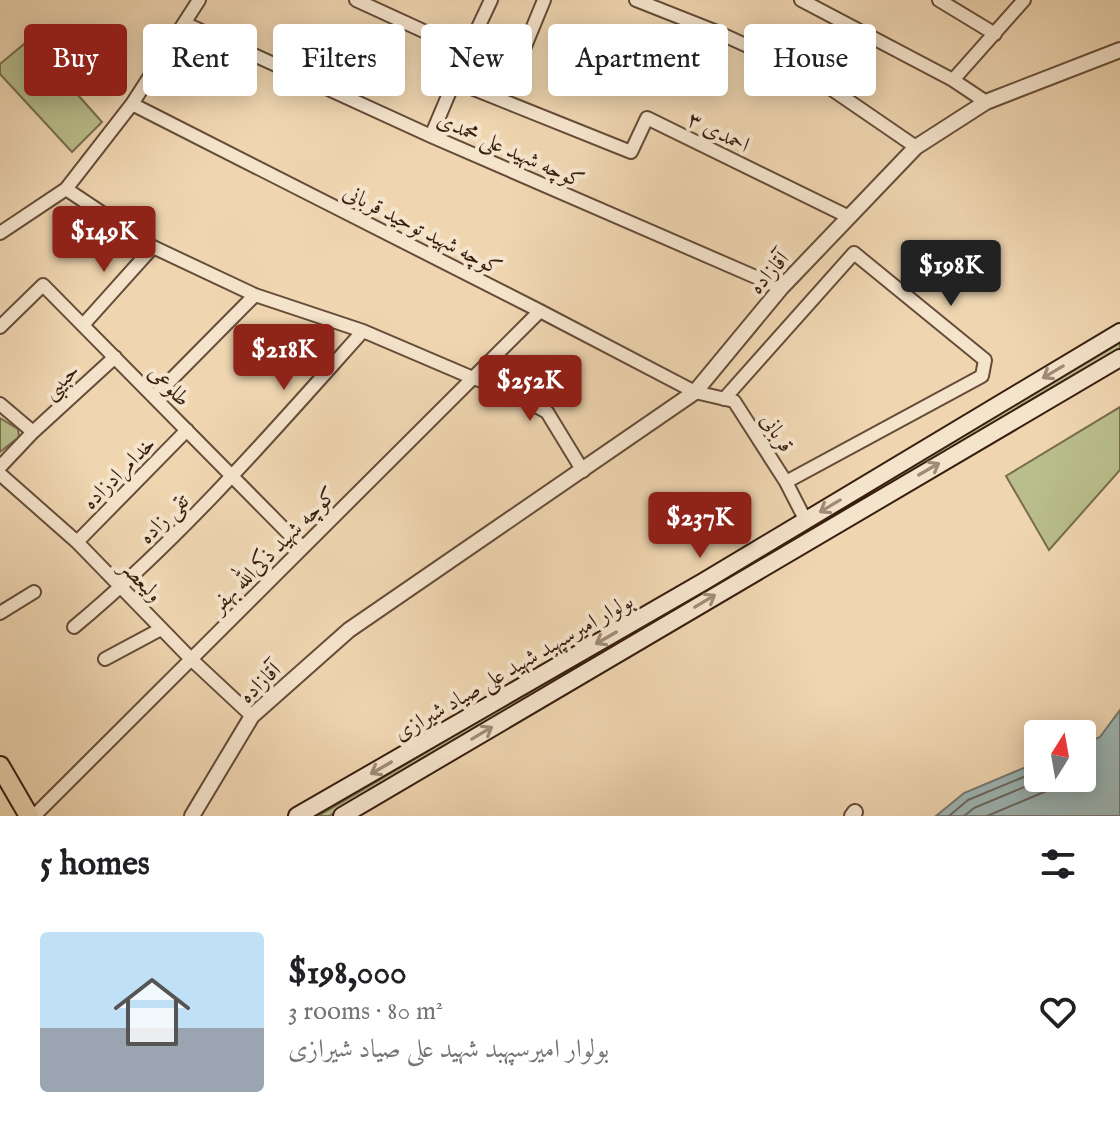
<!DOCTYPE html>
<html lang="en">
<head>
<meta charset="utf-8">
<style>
	:root { --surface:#fff; --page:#f2f2f2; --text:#202124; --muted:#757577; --accent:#8f2418 }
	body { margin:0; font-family:"IM FELL English",Amiri,serif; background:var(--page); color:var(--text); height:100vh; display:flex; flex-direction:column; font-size:30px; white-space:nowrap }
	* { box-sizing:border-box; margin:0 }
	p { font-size:26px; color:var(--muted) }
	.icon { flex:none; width:44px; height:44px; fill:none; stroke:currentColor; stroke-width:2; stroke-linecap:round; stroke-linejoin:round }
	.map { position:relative; height:816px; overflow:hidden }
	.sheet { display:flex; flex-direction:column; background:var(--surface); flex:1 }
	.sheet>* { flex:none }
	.top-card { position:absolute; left:24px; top:24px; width:1072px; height:72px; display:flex; gap:16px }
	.needle { width:52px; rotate:11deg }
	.fabs { position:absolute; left:1024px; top:720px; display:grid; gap:16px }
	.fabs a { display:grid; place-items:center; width:72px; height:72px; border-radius:8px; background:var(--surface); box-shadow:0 4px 20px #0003; font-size:40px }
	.price { position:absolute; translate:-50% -68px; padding:0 18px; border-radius:8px; background:var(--accent); color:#fff; font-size:26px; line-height:52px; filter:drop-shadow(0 2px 4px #0008) }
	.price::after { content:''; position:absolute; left:50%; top:48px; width:24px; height:18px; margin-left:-12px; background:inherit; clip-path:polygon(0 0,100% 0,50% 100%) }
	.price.current { background:#222; color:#fff }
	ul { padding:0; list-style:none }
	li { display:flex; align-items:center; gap:24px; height:200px; padding:0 40px }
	li span { display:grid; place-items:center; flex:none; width:224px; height:160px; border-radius:8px; color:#555 }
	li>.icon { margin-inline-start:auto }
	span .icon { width:96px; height:96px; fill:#fffc; stroke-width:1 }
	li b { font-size:34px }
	h2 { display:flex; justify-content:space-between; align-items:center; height:96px; padding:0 40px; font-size:34px }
	.tag { padding:0 28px; border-radius:8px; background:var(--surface); box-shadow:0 4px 20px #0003; font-size:28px; line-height:72px }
	.tag.current { background:var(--accent); color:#fff }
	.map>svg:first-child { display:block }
	.green { fill:#b9be8c; stroke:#786e4e; stroke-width:2 }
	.water { fill:#9eb7b6; stroke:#757a73; stroke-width:2 }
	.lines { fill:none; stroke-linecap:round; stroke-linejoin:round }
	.shore { stroke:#6b6a62; stroke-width:2 }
	.minor-casing { stroke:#664c38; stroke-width:16 }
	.tertiary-casing { stroke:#664c38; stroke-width:18 }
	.secondary-casing { stroke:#381e0f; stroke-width:20 }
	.primary-casing { stroke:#381e0f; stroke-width:22 }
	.minor { stroke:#f5e4cc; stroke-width:12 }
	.tertiary { stroke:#f5e4cc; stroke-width:14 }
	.secondary { stroke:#f5e4cc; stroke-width:16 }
	.primary { stroke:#efd6b1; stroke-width:18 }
	.oneway { stroke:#a08b77 }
	.labels { text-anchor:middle; stroke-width:8; stroke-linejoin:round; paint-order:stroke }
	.street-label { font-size:22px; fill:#381e0f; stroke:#f5e4cc }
</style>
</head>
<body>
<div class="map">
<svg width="1120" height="816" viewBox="0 0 1120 816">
	<rect width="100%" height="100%" fill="#efd6b1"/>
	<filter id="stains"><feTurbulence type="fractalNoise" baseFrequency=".0025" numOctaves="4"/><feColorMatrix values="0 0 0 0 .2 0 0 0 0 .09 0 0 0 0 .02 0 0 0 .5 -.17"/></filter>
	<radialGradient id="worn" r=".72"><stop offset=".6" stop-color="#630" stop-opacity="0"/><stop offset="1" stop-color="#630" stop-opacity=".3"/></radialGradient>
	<path class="green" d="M 29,40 L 102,122 L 72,152 L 0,74 L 0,64 Z
		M 1120,342 L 1120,351 L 820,526 L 816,526 L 815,522 Z
		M 1120,407 L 1120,470 L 1049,550 L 1006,476 Z
		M 0,418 L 18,429 L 19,437 L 0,452 Z
		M 767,551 L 772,554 L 770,557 L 329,816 L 318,816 Z"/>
	<path class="water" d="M 1120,710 L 1120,816 L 936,816 L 964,793 L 1038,762 L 1038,778 L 1082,778 L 1082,745 L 1100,737 Z"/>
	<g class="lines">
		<path class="shore" d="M 949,816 L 968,800 L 1038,771
			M 964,816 L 974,808 L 1046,778
			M 987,816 L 1049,790 L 1063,778"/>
		<g class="minor-casing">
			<path id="minor" d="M 356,0 L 467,51 L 431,136
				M 636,0 L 717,32 L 811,75 L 916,147
				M 801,0 L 953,80
				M 939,0 L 995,34
				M 184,23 L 431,136 L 781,288
				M 467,51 L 491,0
				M 519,61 L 544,0
				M 454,81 L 631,152 L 647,118 L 849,217
				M 986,102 L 953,80 L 1024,0
				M 132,104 L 540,311 L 695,392 L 734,401 L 786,482 L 806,521
				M 66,189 L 153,247 L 255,295 L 363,331 L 473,378 L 500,387 L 547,412 L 583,471
				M 0,233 L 66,189 L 132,104 L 199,0
				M 83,325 L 153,247
				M 0,327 L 43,285 L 302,547
				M 154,397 L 255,295
				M 724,399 L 854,253 L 985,360 L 982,376 L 786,482
				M 0,404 L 33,432
				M 0,467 L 33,432 L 115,357
				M 0,474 L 77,542 L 192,660 L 252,716
				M 77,542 L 187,430
				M 0,613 L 34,592
				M 74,627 C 181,538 271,434 363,331
				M 105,659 L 161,629
				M 34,816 L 540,311"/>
		</g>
		<g class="tertiary-casing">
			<path id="tertiary" d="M 192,816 L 252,716 L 349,630 L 695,392 L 781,288 L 916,147 L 986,102 L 1120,50
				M 852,816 L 855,812"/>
		</g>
		<g class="secondary-casing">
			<path id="secondary" d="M 297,816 L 703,582 L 1120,332
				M 342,816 L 1120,358"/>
		</g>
		<g class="primary-casing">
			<path id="primary" d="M 0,766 L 29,816"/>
		</g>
		<use href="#minor" class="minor"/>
		<use href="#tertiary" class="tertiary"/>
		<use href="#secondary" class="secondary"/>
		<use href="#primary" class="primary"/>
	</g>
	<defs><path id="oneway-shaft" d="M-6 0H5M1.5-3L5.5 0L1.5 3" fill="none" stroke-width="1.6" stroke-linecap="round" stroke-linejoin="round" transform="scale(2)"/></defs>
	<g class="oneway">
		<use href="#oneway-shaft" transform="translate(1053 372) rotate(149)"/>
		<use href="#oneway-shaft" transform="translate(929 469) rotate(-30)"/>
		<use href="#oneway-shaft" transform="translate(830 506) rotate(149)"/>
		<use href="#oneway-shaft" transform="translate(705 601) rotate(-31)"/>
		<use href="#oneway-shaft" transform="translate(606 638) rotate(150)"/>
		<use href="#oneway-shaft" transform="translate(482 733) rotate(-31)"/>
		<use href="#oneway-shaft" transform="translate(381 768) rotate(150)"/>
	</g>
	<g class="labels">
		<g class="street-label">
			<text transform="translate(719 131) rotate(26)" y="8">احمدی ۳</text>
			<text transform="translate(511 149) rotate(24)" y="8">کوچه شهید علی محمدی</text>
			<text transform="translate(423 229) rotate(27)" y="8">کوچه شهید توحید قربانی</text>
			<text transform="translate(768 272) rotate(-48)" y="8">آقازاده</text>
			<text transform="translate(60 380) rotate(-43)" y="8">حبیبی</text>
			<text transform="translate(170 385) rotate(45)" y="8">طلوعی</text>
			<text transform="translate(778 432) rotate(57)" y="8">قربانی</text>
			<text transform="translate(118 472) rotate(-45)" y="8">خدامرادزاده</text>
			<text transform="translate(163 518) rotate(-45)" y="8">تقی زاده</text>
			<text transform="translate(273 549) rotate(-45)" y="8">کوچه شهید ذکی‌الله بهفر</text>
			<text transform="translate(142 580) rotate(46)" y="8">ولیعصر</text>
			<text transform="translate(513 666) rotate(-30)" y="8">بولوار امیرسپهبد شهید علی صیاد شیرازی</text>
			<text transform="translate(259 682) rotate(-43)" y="8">آقازاده</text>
		</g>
	</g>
	<rect width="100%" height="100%" filter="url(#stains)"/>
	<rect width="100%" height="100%" fill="url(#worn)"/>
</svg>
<div class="fabs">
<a><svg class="needle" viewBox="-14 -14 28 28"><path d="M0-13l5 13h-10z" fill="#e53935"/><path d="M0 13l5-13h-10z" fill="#757577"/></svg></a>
</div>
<b class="price" style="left:104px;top:274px">$149K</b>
<b class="price current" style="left:951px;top:308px">$198K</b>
<b class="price" style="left:284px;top:392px">$218K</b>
<b class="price" style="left:530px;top:423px">$252K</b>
<b class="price" style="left:700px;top:560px">$237K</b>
<div class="top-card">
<a class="tag current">Buy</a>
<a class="tag">Rent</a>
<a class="tag">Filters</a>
<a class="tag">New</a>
<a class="tag">Apartment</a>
<a class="tag">House</a>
</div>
</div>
<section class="sheet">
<h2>5 homes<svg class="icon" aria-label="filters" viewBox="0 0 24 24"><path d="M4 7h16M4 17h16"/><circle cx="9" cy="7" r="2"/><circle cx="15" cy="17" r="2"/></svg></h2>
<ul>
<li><span style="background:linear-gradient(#bfe0f5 60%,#9aa5b1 0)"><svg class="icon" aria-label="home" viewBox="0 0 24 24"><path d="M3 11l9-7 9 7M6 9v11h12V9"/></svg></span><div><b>$198,000</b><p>3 rooms · 80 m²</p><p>بولوار امیرسپهبد شهید علی صیاد شیرازی</p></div><svg class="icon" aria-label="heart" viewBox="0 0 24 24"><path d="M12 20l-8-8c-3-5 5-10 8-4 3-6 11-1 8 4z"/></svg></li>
</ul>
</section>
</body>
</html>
